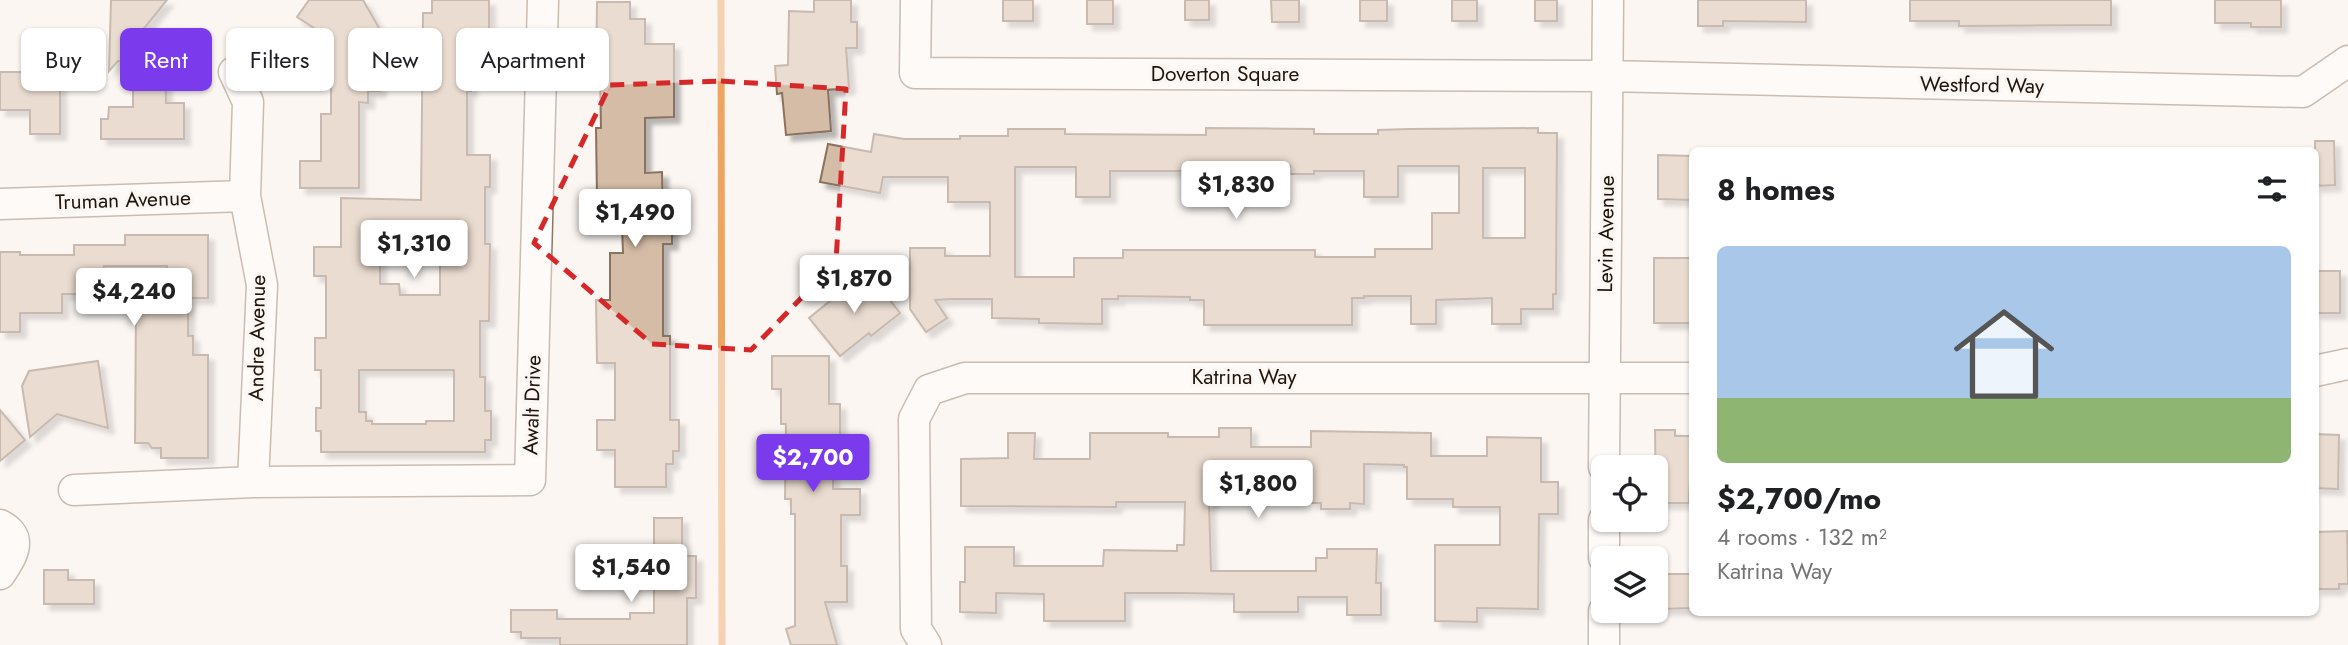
<!DOCTYPE html>
<html lang="en">
<head>
<meta charset="utf-8">
<style>
	:root { --surface:#fff; --page:#f6f6f6; --text:#202124; --muted:#757577; --line:#e0e0e0; --accent:#7c3aed }
	body { margin:0; font-family:Jost,sans-serif; background:var(--page); color:var(--text); height:100vh; display:flex; flex-direction:column; font-size:26px; white-space:nowrap }
	* { box-sizing:border-box; margin:0 }
	p { font-size:23px; color:var(--muted) }
	.icon { flex:none; width:38px; height:38px; fill:none; stroke:currentColor; stroke-width:2; stroke-linecap:round; stroke-linejoin:round }
	.map { position:relative; flex:1; overflow:hidden }
	.details { position:absolute; left:1689px; top:147px; width:630px; height:469px; display:flex; flex-direction:column; background:var(--surface); border-radius:10px; box-shadow:0 2px 5px #0004 }
	.details>* { flex:none }
	.top-card { position:absolute; left:21px; top:28px; width:665px; height:63px; display:flex; gap:14px }
	.buttons { position:absolute; left:1591px; top:455px; display:grid; gap:14px }
	.buttons a { display:grid; place-items:center; width:77px; height:77px; border-radius:10px; background:var(--surface); box-shadow:0 2px 5px #0004; font-size:35px }
	.price { position:absolute; translate:-50% -60px; padding:0 16px; border-radius:7px; background:#fff; color:#222; font-size:23px; line-height:46px; filter:drop-shadow(0 2px 4px #0008) }
	.price::after { content:''; position:absolute; left:50%; top:42px; width:21px; height:16px; margin-left:-10px; background:inherit; clip-path:polygon(0 0,100% 0,50% 100%) }
	.price.active { background:var(--accent); color:#fff }
	ul { padding:0; list-style:none }
	li { display:grid; align-content:center; gap:14px; height:371px; padding:0 28px }
	li+li { border-top:2px solid var(--line) }
	li span { display:grid; place-items:center; height:217px; border-radius:10px; color:#555 }
	li>.icon { margin-inline-start:auto }
	span .icon { width:126px; height:126px; fill:#fffc; stroke-width:1 }
	li b { font-size:30px }
	h2 { display:flex; justify-content:space-between; align-items:center; height:84px; padding:0 28px; font-size:30px }
	.tag { padding:0 24px; border-radius:10px; background:var(--surface); box-shadow:0 2px 5px #0004; font-size:24px; line-height:63px }
	.tag.active { background:var(--accent); color:#fff }
	.map>svg:first-child { display:block }
	.lines { fill:none; stroke-linecap:round; stroke-linejoin:round }
	.stream { stroke:#eda562; stroke-width:7 }
	.building { fill:#d5bca6; stroke:#89725e; stroke-width:2; fill-rule:evenodd; filter:url(#shadow) }
	.minor-casing { stroke:#8e7662; stroke-width:33 }
	.minor { stroke:#fff; stroke-width:30 }
	.marked { fill:none; stroke:#d62828; stroke-width:5; stroke-dasharray:14 9; stroke-linejoin:round }
	.labels { text-anchor:middle; stroke-width:6; stroke-linejoin:round; paint-order:stroke }
	.street-label { font-size:21px; fill:#1e150e; stroke:#fbf6f2 }
</style>
</head>
<body>
<div class="map">
<svg width="2348" height="645" viewBox="0 0 2348 645">
	<defs>
		<filter id="shadow"><feDropShadow dx="6" dy="6" stdDeviation="2" flood-color="#0004"/></filter>
	</defs>
	<rect width="100%" height="100%" fill="#fbf6f2"/>
	<g class="lines">
		<path class="stream" d="M 721,0 L 722,645"/>
	</g>
	<path class="building" d="M 111,0 L 167,0 L 137,37 L 165,37 L 166,103 L 184,103 L 184,139 L 101,139 L 101,119 L 108,119 L 109,107 L 133,107 L 133,61 L 118,61 L 109,71 Z
		M 309,0 L 363,0 L 383,35 L 369,43 L 380,62 L 380,91 L 368,91 L 368,103 L 359,102 L 359,188 L 300,188 L 300,161 L 321,161 L 321,114 L 331,114 L 331,60 L 314,28 L 297,17 Z
		M 432,0 L 489,0 L 489,42 L 471,42 L 471,91 L 467,91 L 467,155 L 490,155 L 490,187 L 485,187 L 485,244 L 490,244 L 489,321 L 480,321 L 480,377 L 485,377 L 485,411 L 491,411 L 491,440 L 485,440 L 485,452 L 321,452 L 321,431 L 316,431 L 316,408 L 321,408 L 321,370 L 315,370 L 315,338 L 326,338 L 326,276 L 314,276 L 314,247 L 341,247 L 341,198 L 421,200 L 423,13 L 432,13 ZM 380,228 L 427,228 L 427,245 L 440,245 L 440,295 L 400,295 L 399,284 L 380,284 ZM 359,370 L 454,370 L 454,421 L 426,421 L 426,424 L 372,424 L 372,421 L 366,421 L 366,412 L 359,412 Z
		M 814,0 L 851,0 L 851,22 L 857,22 L 857,48 L 846,48 L 849,88 L 828,90 L 831,131 L 786,135 L 782,93 L 777,94 L 775,66 L 788,65 L 789,11 L 814,12 Z
		M 1003,0 L 1033,0 L 1033,21 L 1003,21 Z
		M 1087,0 L 1113,0 L 1113,24 L 1087,24 Z
		M 1185,0 L 1209,0 L 1209,20 L 1185,20 Z
		M 1271,0 L 1299,0 L 1299,22 L 1272,22 Z
		M 1360,0 L 1387,0 L 1387,21 L 1360,21 Z
		M 1452,0 L 1477,0 L 1477,21 L 1452,21 Z
		M 1535,0 L 1557,0 L 1557,21 L 1535,21 Z
		M 1698,0 L 1806,0 L 1806,22 L 1723,21 L 1723,26 L 1698,26 Z
		M 1910,0 L 2111,0 L 2111,25 L 1959,26 L 1959,21 L 1910,21 Z
		M 2215,0 L 2281,0 L 2281,27 L 2251,27 L 2251,23 L 2215,23 Z
		M 597,2 L 630,2 L 630,19 L 645,19 L 645,44 L 674,44 L 674,117 L 645,118 L 645,173 L 662,172 L 663,220 L 672,220 L 672,244 L 663,244 L 663,336 L 670,336 L 670,420 L 679,420 L 679,451 L 673,451 L 673,464 L 666,464 L 666,487 L 615,487 L 615,450 L 597,450 L 597,420 L 615,420 L 615,363 L 597,363 L 596,300 L 610,300 L 610,253 L 623,253 L 621,199 L 597,199 L 596,128 L 601,128 L 600,77 L 596,77 Z
		M 0,72 L 60,72 L 60,134 L 30,134 L 30,110 L 0,110 Z
		M 1206,128 L 1314,129 L 1314,134 L 1378,134 L 1378,130 L 1409,129 L 1538,128 L 1538,133 L 1557,133 L 1556,294 L 1553,294 L 1553,309 L 1521,309 L 1521,324 L 1492,324 L 1492,298 L 1436,300 L 1436,324 L 1411,324 L 1411,296 L 1364,296 L 1364,298 L 1352,298 L 1352,325 L 1204,325 L 1204,300 L 1190,300 L 1190,297 L 1118,296 L 1118,299 L 1102,299 L 1102,324 L 1039,323 L 1039,319 L 992,318 L 992,299 L 952,299 L 935,300 L 947,318 L 926,332 L 910,309 L 910,248 L 945,248 L 945,256 L 990,256 L 990,202 L 948,202 L 948,177 L 883,177 L 880,193 L 820,182 L 828,144 L 871,152 L 874,134 L 904,139 L 960,139 L 960,136 L 1008,136 L 1008,129 L 1065,129 L 1065,134 L 1206,135 ZM 1232,166 L 1290,166 L 1290,174 L 1314,174 L 1314,171 L 1364,171 L 1364,197 L 1398,197 L 1398,166 L 1459,166 L 1459,213 L 1432,213 L 1432,249 L 1375,249 L 1375,257 L 1315,257 L 1315,250 L 1123,250 L 1123,258 L 1074,258 L 1074,277 L 1015,277 L 1015,167 L 1076,167 L 1076,197 L 1110,197 L 1110,171 L 1199,171 L 1195,175 L 1195,197 L 1232,197 ZM 1483,168 L 1525,168 L 1525,238 L 1483,238 Z
		M 2315,141 L 2334,141 L 2335,185 L 2315,186 Z
		M 1658,155 L 1692,156 L 1692,200 L 1658,199 Z
		M 125,235 L 208,235 L 208,298 L 188,298 L 188,336 L 193,336 L 193,355 L 208,355 L 208,458 L 161,458 L 161,448 L 152,448 L 148,443 L 135,443 L 136,309 L 167,309 L 167,266 L 104,266 L 104,280 L 88,280 L 88,294 L 62,294 L 62,313 L 20,313 L 20,332 L 0,332 L 0,252 L 20,252 L 20,255 L 74,255 L 74,245 L 125,245 Z
		M 1654,258 L 1692,258 L 1692,323 L 1654,323 Z
		M 2315,271 L 2340,271 L 2340,313 L 2315,313 Z
		M 861,276 L 867,284 L 873,279 L 900,313 L 871,336 L 869,333 L 840,356 L 809,318 Z
		M 772,356 L 829,356 L 829,404 L 840,404 L 840,437 L 833,437 L 833,489 L 860,489 L 860,515 L 841,515 L 841,566 L 847,566 L 847,602 L 825,602 L 837,645 L 791,645 L 786,629 L 795,626 L 795,514 L 791,514 L 791,499 L 785,499 L 786,424 L 781,424 L 781,389 L 772,389 Z
		M 98,361 L 108,428 L 57,414 L 30,437 L 22,386 L 29,371 Z
		M 0,410 L 25,440 L 0,461 Z
		M 1219,428 L 1251,428 L 1251,447 L 1311,447 L 1311,431 L 1431,433 L 1431,456 L 1487,456 L 1487,437 L 1541,438 L 1541,482 L 1558,482 L 1558,514 L 1539,514 L 1538,609 L 1477,608 L 1477,622 L 1435,621 L 1435,545 L 1500,545 L 1500,507 L 1453,507 L 1453,499 L 1407,499 L 1407,467 L 1404,467 L 1404,465 L 1364,464 L 1364,504 L 1350,503 L 1350,509 L 1321,509 L 1321,503 L 1311,503 L 1311,492 L 1261,492 L 1261,497 L 1213,497 L 1213,502 L 1209,502 L 1211,571 L 1316,571 L 1316,558 L 1327,558 L 1327,549 L 1377,549 L 1376,583 L 1381,583 L 1381,615 L 1347,615 L 1347,597 L 1298,597 L 1298,612 L 1234,612 L 1234,594 L 1181,593 L 1125,593 L 1125,621 L 1044,621 L 1044,594 L 996,593 L 996,613 L 960,612 L 960,582 L 965,582 L 965,547 L 1014,547 L 1014,566 L 1103,566 L 1104,550 L 1177,551 L 1177,545 L 1184,545 L 1185,502 L 1116,502 L 1116,507 L 961,506 L 961,459 L 1008,458 L 1008,433 L 1035,433 L 1034,459 L 1090,459 L 1090,433 L 1168,433 L 1168,437 L 1219,437 Z
		M 1655,430 L 1675,430 L 1675,436 L 1692,436 L 1689,503 L 1656,503 Z
		M 2315,434 L 2339,435 L 2338,489 L 2315,488 Z
		M 654,518 L 682,518 L 682,556 L 696,556 L 696,598 L 687,598 L 687,645 L 560,645 L 560,638 L 521,638 L 521,632 L 511,632 L 511,610 L 557,610 L 557,619 L 630,619 L 630,613 L 654,613 Z
		M 2347,531 L 2348,584 L 2339,584 L 2339,589 L 2315,589 L 2315,532 Z
		M 44,570 L 68,570 L 68,580 L 94,580 L 94,604 L 44,604 Z
		M 1659,574 L 1692,574 L 1692,608 L 1660,609 Z"/>
	<g class="lines">
		<g class="minor-casing">
			<path id="minor" d="M 916,0 L 915,73 L 1607,76 L 2303,92 L 2348,61
				M 234,72 L 248,102 L 245,196 L 262,285 L 253,482
				M 0,204 L 245,196
				M 2315,371 L 2348,364
				M 1604,467 L 1608,0
				M 74,490 L 253,482 L 530,480 L 543,0
				M 1604,520 L 1604,558
				M 0,525 C 25,538 11,557 0,574
				M 1604,611 L 1604,645
				M 926,645 L 916,629 L 914,419 L 929,390 L 965,378 L 1692,378"/>
		</g>
		<use href="#minor" class="minor"/>
	</g>
	<path d="M0 0H2348V645H0ZM 721,81 L 846,89 L 836,262 L 751,350 L 652,344 L 534,243 L 610,85 Z" fill="#fbf6f2" fill-opacity=".55" fill-rule="evenodd"/>
	<path class="marked" d="M 721,81 L 846,89 L 836,262 L 751,350 L 652,344 L 534,243 L 610,85 Z"/>
	<g class="labels">
		<g class="street-label">
			<text x="1225" y="81">Doverton Square</text>
			<text transform="translate(1982 85) rotate(1)" y="7">Westford Way</text>
			<text transform="translate(123 200) rotate(-2)" y="7">Truman Avenue</text>
			<text transform="translate(1606 234) rotate(-89)" y="7">Levin Avenue</text>
			<text transform="translate(257 338) rotate(-89)" y="7">Andre Avenue</text>
			<text x="1244" y="384">Katrina Way</text>
			<text transform="translate(532 405) rotate(-88)" y="7">Awalt Drive</text>
		</g>
	</g>
</svg>
<div class="buttons">
<a><svg class="icon" aria-label="locate" viewBox="0 0 24 24"><circle cx="12" cy="12" r="6"/><path d="M12 2v4M12 18v4M2 12h4M18 12h4"/></svg></a>
<a><svg class="icon" aria-label="layers" viewBox="0 0 24 24"><path d="M12 4l9 5-9 5-9-5zM3 14l9 5 9-5"/></svg></a>
</div>
<b class="price" style="left:1236px;top:221px">$1,830</b>
<b class="price" style="left:635px;top:249px">$1,490</b>
<b class="price" style="left:414px;top:280px">$1,310</b>
<b class="price" style="left:854px;top:315px">$1,870</b>
<b class="price" style="left:134px;top:328px">$4,240</b>
<b class="price active" style="left:813px;top:494px">$2,700</b>
<b class="price" style="left:1258px;top:520px">$1,800</b>
<b class="price" style="left:631px;top:604px">$1,540</b>
<div class="top-card">
<a class="tag">Buy</a>
<a class="tag active">Rent</a>
<a class="tag">Filters</a>
<a class="tag">New</a>
<a class="tag">Apartment</a>
</div>
<section class="details">
<h2>8 homes<svg class="icon" aria-label="filters" viewBox="0 0 24 24"><path d="M4 7h16M4 17h16"/><circle cx="9" cy="7" r="2"/><circle cx="15" cy="17" r="2"/></svg></h2>
<ul>
<li><span style="background:linear-gradient(#a9c7e8 70%,#8fb573 0)"><svg class="icon" aria-label="home" viewBox="0 0 24 24"><path d="M3 11l9-7 9 7M6 9v11h12V9"/></svg></span><div><b>$2,700/mo</b><p>4 rooms · 132 m²</p><p>Katrina Way</p></div></li>
</ul>
</section>
</div>
</body>
</html>
